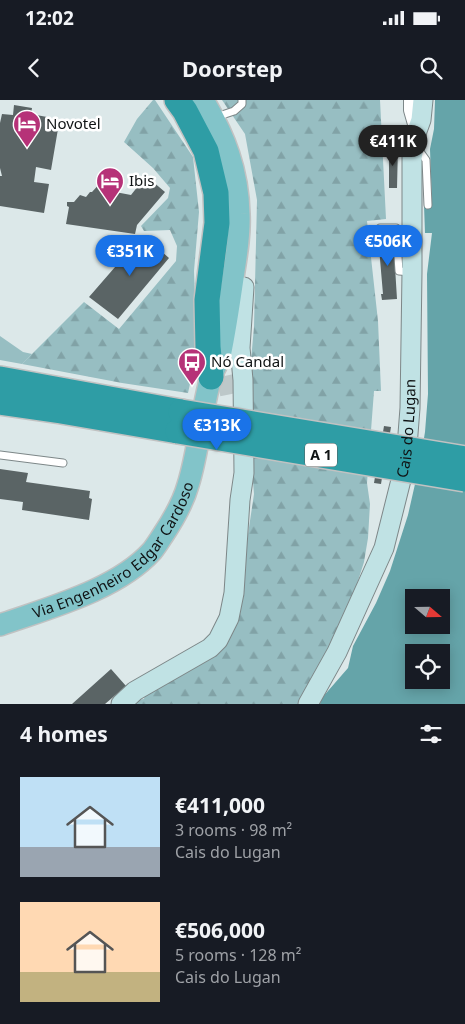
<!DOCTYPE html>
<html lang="en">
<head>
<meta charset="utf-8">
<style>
	:root { --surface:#171b24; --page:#20242c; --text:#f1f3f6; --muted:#9ea1a6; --accent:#1a73e8 }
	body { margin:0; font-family:"Noto Sans",sans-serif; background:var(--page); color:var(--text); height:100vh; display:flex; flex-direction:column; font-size:19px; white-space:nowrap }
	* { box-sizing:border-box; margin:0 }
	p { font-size:16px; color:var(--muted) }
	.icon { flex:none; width:28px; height:28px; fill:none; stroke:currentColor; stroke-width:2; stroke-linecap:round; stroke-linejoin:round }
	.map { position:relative; height:604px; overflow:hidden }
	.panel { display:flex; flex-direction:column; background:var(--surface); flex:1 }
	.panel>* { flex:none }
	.needle { width:32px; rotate:110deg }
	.tools { position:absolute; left:405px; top:489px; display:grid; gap:10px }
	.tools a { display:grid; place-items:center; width:45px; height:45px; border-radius:0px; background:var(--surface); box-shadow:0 2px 12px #0003; font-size:25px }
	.price { position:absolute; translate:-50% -42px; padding:0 11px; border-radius:18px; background:var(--accent); color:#fff; font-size:16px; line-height:32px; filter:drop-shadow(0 1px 2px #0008) }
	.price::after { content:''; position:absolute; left:50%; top:30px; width:15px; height:11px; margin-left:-8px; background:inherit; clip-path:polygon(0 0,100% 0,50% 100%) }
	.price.active { background:#222; color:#fff }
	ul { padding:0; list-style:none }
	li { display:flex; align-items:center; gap:15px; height:125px; padding:0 20px }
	li span { display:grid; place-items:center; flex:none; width:140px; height:100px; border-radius:0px; color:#555 }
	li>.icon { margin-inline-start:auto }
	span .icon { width:60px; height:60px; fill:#fffc; stroke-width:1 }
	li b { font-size:21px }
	h2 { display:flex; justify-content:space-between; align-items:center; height:60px; padding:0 20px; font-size:21px }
	.status { display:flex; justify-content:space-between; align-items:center; height:35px; padding:0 25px; background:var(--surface); direction:ltr }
	.status svg { height:14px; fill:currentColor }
	header { display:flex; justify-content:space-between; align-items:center; height:65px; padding:0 20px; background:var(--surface); font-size:22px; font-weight:700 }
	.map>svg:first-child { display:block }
	.green { fill:#97bec2 }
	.forest { fill:url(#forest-firs) }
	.water { fill:#65a4a9; fill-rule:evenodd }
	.building { fill:#5a6465 }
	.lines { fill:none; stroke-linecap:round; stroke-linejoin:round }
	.secondary-tunnel { stroke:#bdc8c9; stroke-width:19; stroke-dasharray:19 9; stroke-linecap:butt }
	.lane-casing { stroke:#7d8788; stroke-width:9 }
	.street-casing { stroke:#7d8788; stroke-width:16 }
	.secondary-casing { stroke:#7d8788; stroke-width:21 }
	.primary-casing { stroke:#c1c2c2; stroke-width:24 }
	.highway-casing { stroke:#c1c2c2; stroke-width:28 }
	.lane { stroke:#fff; stroke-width:7 }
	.street { stroke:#fff; stroke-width:14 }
	.secondary { stroke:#c0e2e4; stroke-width:19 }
	.primary { stroke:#82c4c9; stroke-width:21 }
	.highway { stroke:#2e9da5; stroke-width:25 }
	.highway-bridge-casing { stroke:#c1c2c2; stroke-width:28; stroke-linecap:butt }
	.highway-bridge { stroke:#2e9da5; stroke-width:25 }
	.labels { text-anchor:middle; stroke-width:5; stroke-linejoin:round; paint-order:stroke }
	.shield { fill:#fff; stroke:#575a5a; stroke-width:1 }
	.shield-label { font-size:14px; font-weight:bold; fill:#0f1314 }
	.poi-label { font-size:15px; fill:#0f1314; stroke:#fff; text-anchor:start }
	.street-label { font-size:15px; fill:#0f1314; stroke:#fff }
</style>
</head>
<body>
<div class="status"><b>12:02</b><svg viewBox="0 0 49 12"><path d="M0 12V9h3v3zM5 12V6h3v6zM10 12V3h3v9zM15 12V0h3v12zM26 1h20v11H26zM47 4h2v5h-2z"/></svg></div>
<header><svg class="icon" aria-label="back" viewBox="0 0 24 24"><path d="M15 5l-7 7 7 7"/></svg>Doorstep<svg class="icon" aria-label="search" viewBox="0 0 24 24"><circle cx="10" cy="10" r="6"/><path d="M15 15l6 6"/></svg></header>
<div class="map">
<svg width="465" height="604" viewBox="0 0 465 604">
	<defs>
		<pattern id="forest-firs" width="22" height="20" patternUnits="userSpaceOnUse" patternTransform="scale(1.25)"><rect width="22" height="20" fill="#97bec2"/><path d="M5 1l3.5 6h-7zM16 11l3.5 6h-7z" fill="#81a2a6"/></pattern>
	</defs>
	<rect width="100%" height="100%" fill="#dce8e9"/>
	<path class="green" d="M 0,236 L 23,252 L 32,254 L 22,264 L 0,260 Z"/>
	<path class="forest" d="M 153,0 L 155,0 L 193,57 L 199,112 L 194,171 L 197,252 L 188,293 L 122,283 L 22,264 L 84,202 L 119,229 L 176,161 L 177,146 L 170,130 L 144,131 L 141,126 L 168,98 L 170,88 L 153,68 L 124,42 L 137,19 Z
		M 222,0 L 380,0 L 386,119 L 367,121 L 378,221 L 381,291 L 374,291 L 367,383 L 370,404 L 368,438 L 364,462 L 357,484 L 328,552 L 299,604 L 130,604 L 138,600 L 144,599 L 145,594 L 223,546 L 238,522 L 244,461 L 254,394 L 247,305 L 254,227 L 257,100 L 245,34 Z"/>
	<path class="water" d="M 435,0 L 465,0 L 465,604 L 320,604 L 321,599 L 348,568 L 353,546 L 376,503 L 390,471 L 408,415 L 420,362 L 425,332 L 428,294 L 427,174 L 432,133 L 425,133 L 424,105 L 432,105 L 430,49 L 434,29 ZM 414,498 L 441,498 L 441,525 L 414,525 ZM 414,552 L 441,552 L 441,580 L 414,580 Z"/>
	<path class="building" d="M 14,5 L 32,8 L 31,14 L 47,17 L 45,26 L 58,29 L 51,70 L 36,67 L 34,82 L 49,84 L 44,113 L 0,106 L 0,76 L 2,76 L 0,68 L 0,23 L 2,14 L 13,15 Z
		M 389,46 L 398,46 L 397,88 L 389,88 Z
		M 146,76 L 165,92 L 137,125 L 135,134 L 66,124 L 69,107 L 67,106 L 67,102 L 74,102 L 80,95 L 86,97 L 90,92 L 92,92 L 103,80 L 104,85 L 109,86 L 110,91 L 131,95 Z
		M 393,135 L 397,199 L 382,200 L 381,194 L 383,194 L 378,136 Z
		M 142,136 L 152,144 L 155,140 L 164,147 L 161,151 L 169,158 L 118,219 L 89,197 Z
		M 384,326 L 391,327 L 390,333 L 383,332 Z
		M 0,369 L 28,373 L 26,382 L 90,391 L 89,398 L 92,399 L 89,420 L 22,410 L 23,402 L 0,399 Z
		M 375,377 L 382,378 L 381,384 L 374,383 Z
		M 111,569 L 126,586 L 105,604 L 72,604 Z"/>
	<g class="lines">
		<path class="secondary-tunnel" d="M 222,248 L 225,272 L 230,296"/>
		<g class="lane-casing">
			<path id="lane" d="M 222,15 L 234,11 L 242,4 L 242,0
				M 414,51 L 421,53 L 426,60 L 428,105
				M 380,128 L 396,128 L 399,171 L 412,172
				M 0,355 L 63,363"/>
		</g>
		<g class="street-casing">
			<path id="street" d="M 411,0 L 411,10 L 417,31"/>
		</g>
		<g class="secondary-casing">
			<g id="secondary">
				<path d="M 121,604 L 135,591 L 210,548 L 218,540 L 229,518 L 234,493 L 240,400 L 244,373 L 243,280 L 240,248 L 244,187"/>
				<path id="s1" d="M 308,604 L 337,552 L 384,448 L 406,360 L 410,308 L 412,172 L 412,58 L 417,31 L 421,20 L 423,0"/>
			</g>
		</g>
		<g class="primary-casing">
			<g id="primary">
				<path id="s2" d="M 0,525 C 48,508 117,490 152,451 C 156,446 159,441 163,435 C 173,420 183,403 188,385 C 199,350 201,312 211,277 C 213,270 218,264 220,256 C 226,228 230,199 234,171 C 237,152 240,133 239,114 C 238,71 225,36 203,0"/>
			</g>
		</g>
		<g class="highway-casing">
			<path id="highway" d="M 177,0 L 185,11 L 206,51 L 216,93 L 217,123 L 207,200 L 208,247 L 211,277
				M 0,279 L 181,312
				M 0,302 L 61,311 L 178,331"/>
		</g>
		<use href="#lane" class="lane"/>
		<use href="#street" class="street"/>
		<use href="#secondary" class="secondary"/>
		<use href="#primary" class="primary"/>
		<use href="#highway" class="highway"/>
		<g class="highway-bridge-casing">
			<path id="highway-bridge" d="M 181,312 L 465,359
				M 178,331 L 465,379"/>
		</g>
		<use href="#highway-bridge" class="highway-bridge"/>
	</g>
	<defs>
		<g id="hotel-pin" transform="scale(1.4375)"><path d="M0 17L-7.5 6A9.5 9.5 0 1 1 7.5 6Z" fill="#b63278" stroke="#fff"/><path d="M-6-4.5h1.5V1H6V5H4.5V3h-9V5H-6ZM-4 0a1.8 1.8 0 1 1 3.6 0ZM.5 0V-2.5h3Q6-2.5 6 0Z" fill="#fff"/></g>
		<g id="bus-pin" transform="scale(1.4375)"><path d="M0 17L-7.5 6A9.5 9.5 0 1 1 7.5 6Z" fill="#b63278" stroke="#fff"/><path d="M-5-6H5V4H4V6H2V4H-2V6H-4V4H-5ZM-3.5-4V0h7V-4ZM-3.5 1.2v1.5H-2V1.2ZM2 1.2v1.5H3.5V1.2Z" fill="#fff"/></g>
	</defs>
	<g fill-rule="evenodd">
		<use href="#hotel-pin" x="27" y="24"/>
		<use href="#hotel-pin" x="110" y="81"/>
		<use href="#bus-pin" x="192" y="262"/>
	</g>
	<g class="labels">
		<rect class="shield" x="305" y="343.5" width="32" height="23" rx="4"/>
		<g class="shield-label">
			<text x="321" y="360">A 1</text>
		</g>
		<g class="poi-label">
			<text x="46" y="29">Novotel</text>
			<text x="129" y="86">Ibis</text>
			<text x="211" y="267">Nó Candal</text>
		</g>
		<g class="street-label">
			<text dy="5" stroke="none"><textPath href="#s1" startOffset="296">Cais do Lugan</textPath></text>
			<text dy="5" stroke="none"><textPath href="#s2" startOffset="142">Via Engenheiro Edgar Cardoso</textPath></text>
		</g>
	</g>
</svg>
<div class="tools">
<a><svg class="needle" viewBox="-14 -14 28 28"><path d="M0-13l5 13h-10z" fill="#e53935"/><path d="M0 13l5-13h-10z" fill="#9ea1a6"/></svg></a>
<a><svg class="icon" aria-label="locate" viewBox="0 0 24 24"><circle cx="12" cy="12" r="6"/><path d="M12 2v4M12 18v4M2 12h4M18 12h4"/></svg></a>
</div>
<b class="price active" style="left:393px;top:67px">€411K</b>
<b class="price" style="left:388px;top:167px">€506K</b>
<b class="price" style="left:130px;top:177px">€351K</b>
<b class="price" style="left:217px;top:351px">€313K</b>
</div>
<section class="panel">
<h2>4 homes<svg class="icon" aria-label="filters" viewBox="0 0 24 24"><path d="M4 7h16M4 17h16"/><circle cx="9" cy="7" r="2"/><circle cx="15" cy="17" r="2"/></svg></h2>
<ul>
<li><span style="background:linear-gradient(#bfe0f5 70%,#9aa5b1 0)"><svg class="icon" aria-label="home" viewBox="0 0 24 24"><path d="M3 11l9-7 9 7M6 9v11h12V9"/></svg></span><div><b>€411,000</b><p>3 rooms · 98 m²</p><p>Cais do Lugan</p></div></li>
<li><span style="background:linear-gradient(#ffd9b3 70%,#c2b280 0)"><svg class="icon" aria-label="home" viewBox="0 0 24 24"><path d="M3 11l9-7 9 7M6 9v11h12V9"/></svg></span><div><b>€506,000</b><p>5 rooms · 128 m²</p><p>Cais do Lugan</p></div></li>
</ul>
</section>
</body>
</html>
